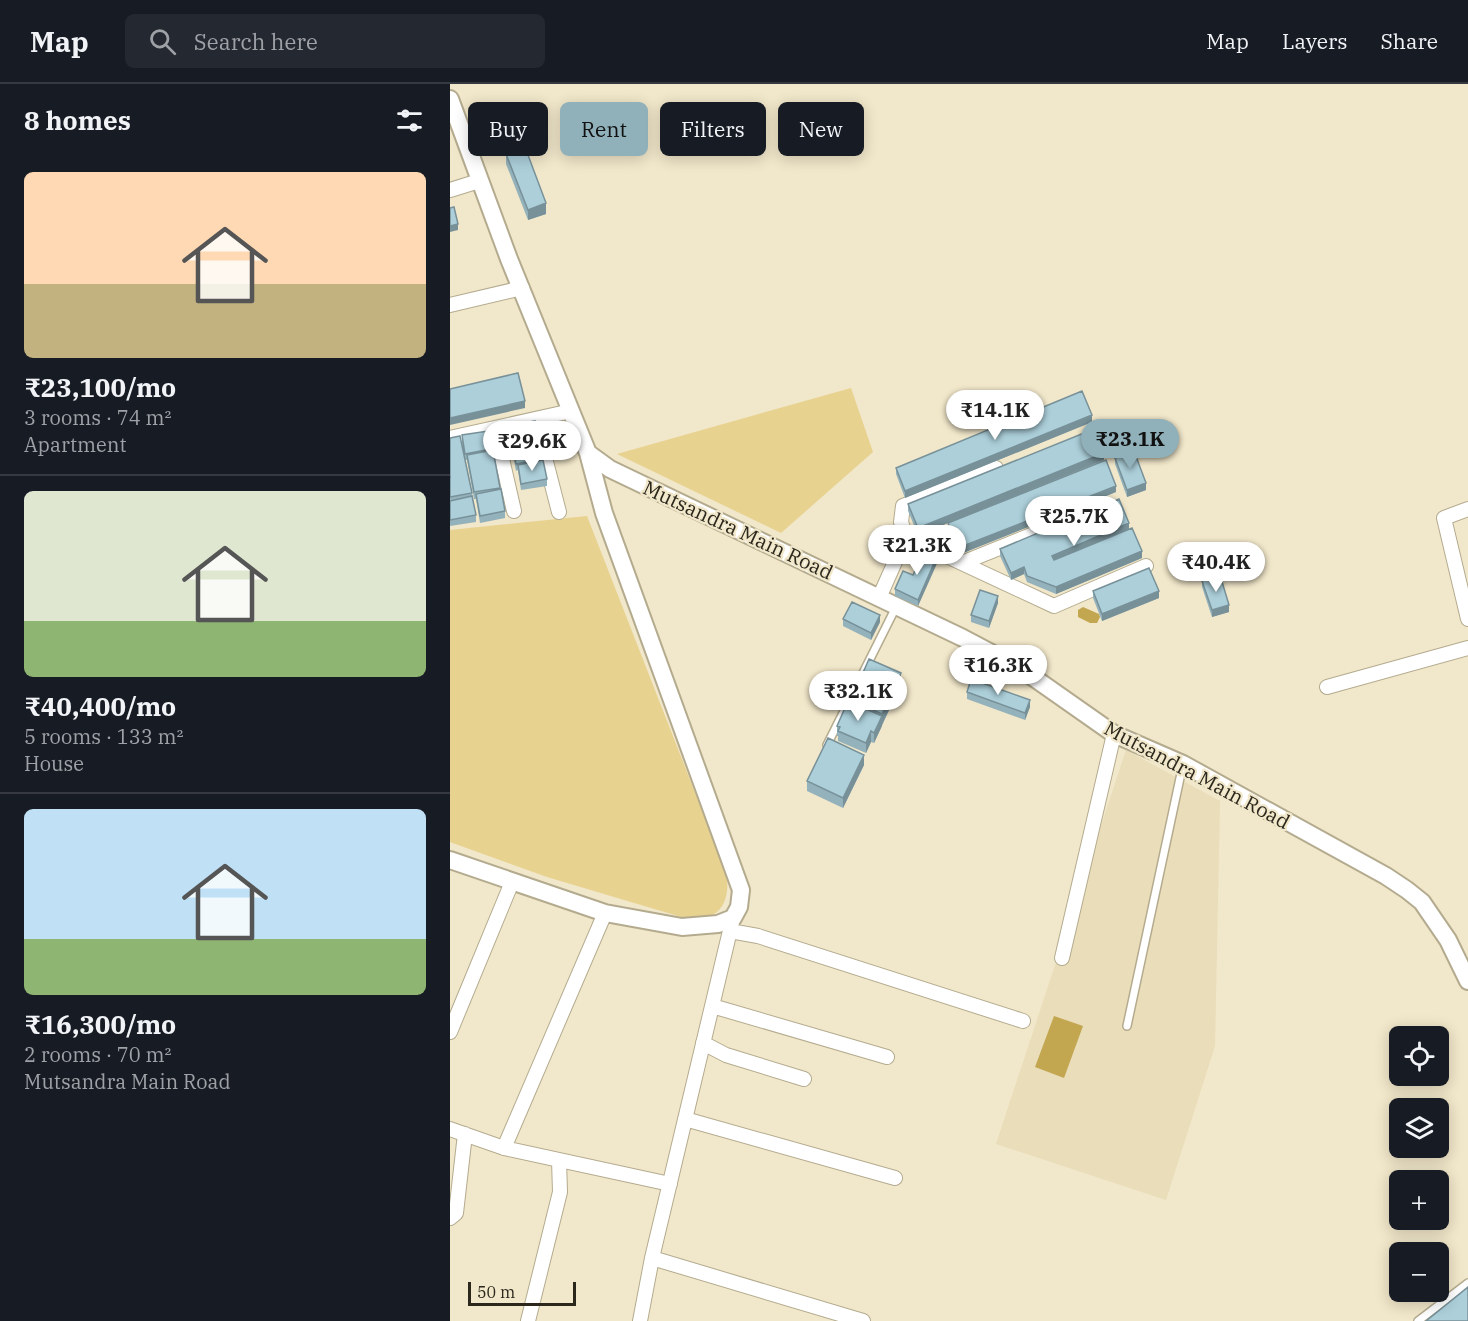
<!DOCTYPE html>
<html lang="en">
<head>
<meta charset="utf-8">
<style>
	:root { --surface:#171b24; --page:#242831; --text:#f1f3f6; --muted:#9ea1a6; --line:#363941; --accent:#90b0ba }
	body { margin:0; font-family:"IBM Plex Serif",serif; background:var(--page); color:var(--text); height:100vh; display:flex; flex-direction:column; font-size:22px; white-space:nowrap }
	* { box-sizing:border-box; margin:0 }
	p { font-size:20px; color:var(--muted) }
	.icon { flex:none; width:33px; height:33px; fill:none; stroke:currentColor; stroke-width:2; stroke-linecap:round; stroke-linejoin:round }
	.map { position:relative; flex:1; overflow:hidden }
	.drawer { display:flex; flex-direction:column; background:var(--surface); width:450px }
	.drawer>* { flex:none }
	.guide { position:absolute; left:18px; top:18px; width:570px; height:54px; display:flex; gap:12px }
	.tools { position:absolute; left:939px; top:942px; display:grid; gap:12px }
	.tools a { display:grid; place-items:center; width:60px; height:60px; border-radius:9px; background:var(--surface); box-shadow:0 3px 15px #0003; font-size:30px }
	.scale { position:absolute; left:18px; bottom:15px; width:108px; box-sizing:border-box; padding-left:6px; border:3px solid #2b271c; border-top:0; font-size:16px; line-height:21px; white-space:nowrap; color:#2b271c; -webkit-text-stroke:4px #f1e7ca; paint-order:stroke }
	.price { position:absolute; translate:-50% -51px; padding:0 14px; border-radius:21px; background:#fff; color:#222; font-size:20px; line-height:39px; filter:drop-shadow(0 2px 3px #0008) }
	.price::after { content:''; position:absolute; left:50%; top:36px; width:18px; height:14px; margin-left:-9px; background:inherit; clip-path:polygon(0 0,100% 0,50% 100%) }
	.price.on { background:var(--accent); color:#111 }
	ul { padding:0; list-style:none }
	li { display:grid; align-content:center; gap:12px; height:318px; padding:0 24px }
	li+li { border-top:2px solid var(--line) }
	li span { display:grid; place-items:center; height:186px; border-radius:9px; color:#555 }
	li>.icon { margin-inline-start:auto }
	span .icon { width:108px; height:108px; fill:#fffc; stroke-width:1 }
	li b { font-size:26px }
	h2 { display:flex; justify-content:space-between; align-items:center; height:72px; padding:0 24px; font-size:26px }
	.pill { padding:0 21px; border-radius:9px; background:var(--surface); box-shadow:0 3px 15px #0003; font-size:21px; line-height:54px }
	.pill.on { background:var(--accent); color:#111 }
	header { display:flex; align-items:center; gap:36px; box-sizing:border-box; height:84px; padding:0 30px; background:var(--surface); border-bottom:2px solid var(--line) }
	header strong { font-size:28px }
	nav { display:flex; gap:33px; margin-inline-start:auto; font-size:21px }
	.search { width:420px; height:54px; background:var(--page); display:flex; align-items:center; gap:15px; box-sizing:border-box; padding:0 21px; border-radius:9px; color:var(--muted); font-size:22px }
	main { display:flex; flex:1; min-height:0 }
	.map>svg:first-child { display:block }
	.built { fill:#eaddb9 }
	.green { fill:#e8d28f }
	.water { fill:#c2a650 }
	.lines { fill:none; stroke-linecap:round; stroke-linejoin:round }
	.service-casing { stroke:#b4ab8f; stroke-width:10 }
	.minor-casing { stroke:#b4ab8f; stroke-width:16 }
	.tertiary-casing { stroke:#b4ab8f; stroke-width:20 }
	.service { stroke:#fff; stroke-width:7 }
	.minor { stroke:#fff; stroke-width:14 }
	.tertiary { stroke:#fff; stroke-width:16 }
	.wall { fill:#94b2bb }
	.shaded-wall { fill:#789199 }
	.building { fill:#accfda; stroke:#789199; stroke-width:1.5 }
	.labels { text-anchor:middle; stroke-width:4.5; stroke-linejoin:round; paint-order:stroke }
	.street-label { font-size:20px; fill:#2b271c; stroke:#f1e7ca }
</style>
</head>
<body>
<header>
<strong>Map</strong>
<div class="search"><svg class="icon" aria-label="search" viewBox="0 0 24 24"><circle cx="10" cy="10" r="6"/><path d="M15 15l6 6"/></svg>Search here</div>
<nav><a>Map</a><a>Layers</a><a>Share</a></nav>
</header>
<main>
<section class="drawer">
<h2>8 homes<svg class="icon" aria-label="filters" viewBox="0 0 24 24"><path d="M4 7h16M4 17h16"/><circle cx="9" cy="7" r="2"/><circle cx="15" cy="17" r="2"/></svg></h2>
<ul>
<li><span style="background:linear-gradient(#ffd9b3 60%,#c2b280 0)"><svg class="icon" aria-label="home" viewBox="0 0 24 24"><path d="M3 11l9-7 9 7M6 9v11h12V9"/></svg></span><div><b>₹23,100/mo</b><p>3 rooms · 74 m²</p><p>Apartment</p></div></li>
<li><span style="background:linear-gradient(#dfe7d0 70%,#8fb573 0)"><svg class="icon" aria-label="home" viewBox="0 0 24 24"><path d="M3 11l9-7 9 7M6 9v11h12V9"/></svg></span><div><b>₹40,400/mo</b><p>5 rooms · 133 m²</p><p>House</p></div></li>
<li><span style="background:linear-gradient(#bfe0f5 70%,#8fb573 0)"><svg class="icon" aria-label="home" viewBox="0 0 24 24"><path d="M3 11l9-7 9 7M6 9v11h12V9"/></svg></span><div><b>₹16,300/mo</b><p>2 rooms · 70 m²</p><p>Mutsandra Main Road</p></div></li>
</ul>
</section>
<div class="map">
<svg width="1018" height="1237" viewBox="0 0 1018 1237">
	<rect width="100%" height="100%" fill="#f1e7ca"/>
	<path class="built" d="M 676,666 L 770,717 L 765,962 L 716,1116 L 546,1060 Z"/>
	<path class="green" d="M 401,304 L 423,368 L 331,449 L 167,370 Z
		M 137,432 L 276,788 C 279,802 278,824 262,831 C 255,835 246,834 238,835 L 97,793 L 0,758 L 0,446 Z"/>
	<path class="water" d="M 633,523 L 649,530 L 650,533 L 647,539 L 640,539 L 628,533 L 628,526 Z
		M 604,932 L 633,942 L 614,994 L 585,983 Z"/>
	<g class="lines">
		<g class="service-casing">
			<path id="service" d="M 377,661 L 446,523
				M 677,942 L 733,680
				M 968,1237 L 1018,1199"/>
		</g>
		<g class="minor-casing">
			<path id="minor" d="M 0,106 L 29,97
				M 0,221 L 72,204
				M 85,335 L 109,428
				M 45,344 L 64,427
				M 0,354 L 121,327
				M 1018,425 L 994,434 L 1018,535
				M 456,453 L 604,522 L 696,482
				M 512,479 L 638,428
				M 429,514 L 456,453 L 451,438 L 453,422 L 546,384
				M 877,603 L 1018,564
				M 280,847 L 308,852 L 573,937
				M 612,874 L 664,650
				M 262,922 L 437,973
				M 0,948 L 62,798
				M 253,959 L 276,971 L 354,995
				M 235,1035 L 445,1094
				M 0,1045 L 54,1064 L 220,1100
				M 54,1064 L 155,829
				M 0,1134 L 6,1129 L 15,1050
				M 202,1174 L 413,1237
				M 78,1237 L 110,1108 L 109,1076
				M 190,1237 L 202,1174 L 283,834"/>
		</g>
		<g class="tertiary-casing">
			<path id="tertiary" d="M 0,15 L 59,175 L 138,369 L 160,385 L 513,554 L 570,584 L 664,650 L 733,680 L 936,792 L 957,806 L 972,818 L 998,856 L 1018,897
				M 0,776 L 155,829 L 232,843 L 268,840 L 283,834 L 289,823 L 291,806 L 154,429 L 138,369"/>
		</g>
		<use href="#service" class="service"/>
		<use href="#minor" class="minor"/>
		<use href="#tertiary" class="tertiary"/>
	</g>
	<path class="wall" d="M 32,43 L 66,51 L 37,62 L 32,49 Z
		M 56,70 L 96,130 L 78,136 L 56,80 Z
		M 85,337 L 92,377 L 97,395 L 97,402 L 71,406 L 68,386 L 66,387 L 59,349 L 59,342 Z
		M 642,338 L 455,414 L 446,390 L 446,384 Z
		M 38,347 L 41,367 L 55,427 L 55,434 L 30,439 L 26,415 L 24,415 L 17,376 L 15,376 L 12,358 L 12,351 Z
		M 0,354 L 22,409 L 26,431 L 26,438 L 0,442 Z
		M 665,374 L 696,406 L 677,413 L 665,380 Z
		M 654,376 L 468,451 L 458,427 L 458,420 Z
		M 666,408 L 508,471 L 498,446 L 498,439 Z
		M 679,445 L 692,474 L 606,510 L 577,498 L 574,490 L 561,496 L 550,472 L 550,465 Z
		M 488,477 L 468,522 L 445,512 L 445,505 L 463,491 Z
		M 752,497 L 779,528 L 762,533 L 752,503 Z
		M 643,507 L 709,514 L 652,537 L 643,514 Z
		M 548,519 L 539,544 L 521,538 L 521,531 Z
		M 393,535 L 430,538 L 421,556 L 393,542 Z
		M 451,600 L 424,659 L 421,658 L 416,669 L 388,657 L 388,652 L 387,652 L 387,642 L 401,618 L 401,616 Z
		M 517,608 L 580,623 L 575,636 L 517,615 Z
		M 414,681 L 393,724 L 357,707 L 357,697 Z"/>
	<path class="shaded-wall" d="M 66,44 L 66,51 L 37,62 L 37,55 Z
		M 96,119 L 96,130 L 78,136 L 78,126 Z
		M 8,140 L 8,146 L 0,148 L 0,142 Z
		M 75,317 L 75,324 L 0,341 L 0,334 Z
		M 642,331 L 642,338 L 455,414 L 455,407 Z
		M 654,369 L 654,376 L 468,451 L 468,444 Z
		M 696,399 L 696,406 L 677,413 L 677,406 Z
		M 666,402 L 666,408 L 508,471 L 508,464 Z
		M 679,439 L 679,446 L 602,478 L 602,472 Z
		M 692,467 L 692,474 L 606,510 L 606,503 Z
		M 488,470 L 488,477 L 468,522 L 468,516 Z
		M 574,483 L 574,490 L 561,496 L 561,489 Z
		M 709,507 L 709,514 L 652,537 L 652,530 Z
		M 548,512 L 548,519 L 539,544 L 539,537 Z
		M 779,521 L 779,528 L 762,533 L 762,526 Z
		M 430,531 L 430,538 L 421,556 L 421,549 Z
		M 451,589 L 451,600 L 432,641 L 432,630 Z
		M 580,616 L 580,623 L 575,636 L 575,629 Z
		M 432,632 L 432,642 L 424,659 L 424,649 Z
		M 421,647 L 421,658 L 416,669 L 416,659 Z
		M 414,671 L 414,681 L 393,724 L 393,714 Z"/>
	<path class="building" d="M 61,31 L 66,44 L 37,55 L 32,43 Z
		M 75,63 L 96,119 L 78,126 L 56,70 Z
		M 4,123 L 8,140 L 0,142 L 0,124 Z
		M 68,289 L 75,317 L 0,334 L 0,305 Z
		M 632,307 L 642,331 L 455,407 L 446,384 Z
		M 85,337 L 92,375 L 66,380 L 59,342 Z
		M 644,345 L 654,369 L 468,444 L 458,420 Z
		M 38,347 L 41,365 L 15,370 L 12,351 Z
		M 10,352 L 22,409 L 0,413 L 0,393 L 1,393 L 0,393 L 0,354 Z
		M 43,366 L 50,404 L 24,408 L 17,371 Z
		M 684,367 L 696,399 L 677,406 L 665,374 Z
		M 93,376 L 97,395 L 71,400 L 68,381 Z
		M 656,376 L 666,402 L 508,464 L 498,439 Z
		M 51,405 L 55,427 L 30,432 L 26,410 Z
		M 22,412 L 26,431 L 0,436 L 0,417 Z
		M 669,415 L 679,439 L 602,472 L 604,476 L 682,444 L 692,467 L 606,503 L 577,492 L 574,483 L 561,489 L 550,465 Z
		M 475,464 L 488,470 L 468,516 L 445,505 L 453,487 L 463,491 Z
		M 699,484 L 709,507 L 652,530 L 643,507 Z
		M 770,491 L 779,521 L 762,526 L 752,497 Z
		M 530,506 L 548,512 L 539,537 L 521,531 Z
		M 402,518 L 430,531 L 421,549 L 393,535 Z
		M 419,575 L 451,589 L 432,630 L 401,616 Z
		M 521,595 L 580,616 L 575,629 L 517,608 Z
		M 398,617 L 432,632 L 424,649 L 421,647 L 416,659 L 388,647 L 390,643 L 387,642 Z
		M 378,654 L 414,671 L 393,714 L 357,697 Z
		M 1018,1203 L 1018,1237 L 976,1237 Z"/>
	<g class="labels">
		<g class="street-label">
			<text transform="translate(288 446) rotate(25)" y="7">Mutsandra Main Road</text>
			<text transform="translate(747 691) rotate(28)" y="7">Mutsandra Main Road</text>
		</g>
	</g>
</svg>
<div class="tools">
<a><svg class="icon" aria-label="locate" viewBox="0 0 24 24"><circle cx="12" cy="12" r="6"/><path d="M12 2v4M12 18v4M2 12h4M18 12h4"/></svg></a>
<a><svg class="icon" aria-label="layers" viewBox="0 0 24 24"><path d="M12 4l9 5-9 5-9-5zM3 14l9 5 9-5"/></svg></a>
<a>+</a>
<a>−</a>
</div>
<div class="scale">50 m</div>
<b class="price" style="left:545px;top:357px">₹14.1K</b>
<b class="price on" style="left:680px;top:386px">₹23.1K</b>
<b class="price" style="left:82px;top:388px">₹29.6K</b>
<b class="price" style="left:624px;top:463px">₹25.7K</b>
<b class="price" style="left:467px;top:492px">₹21.3K</b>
<b class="price" style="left:766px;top:509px">₹40.4K</b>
<b class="price" style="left:548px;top:612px">₹16.3K</b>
<b class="price" style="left:408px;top:638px">₹32.1K</b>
<div class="guide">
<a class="pill">Buy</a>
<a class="pill on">Rent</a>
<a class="pill">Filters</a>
<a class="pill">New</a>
</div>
</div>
</main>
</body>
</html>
